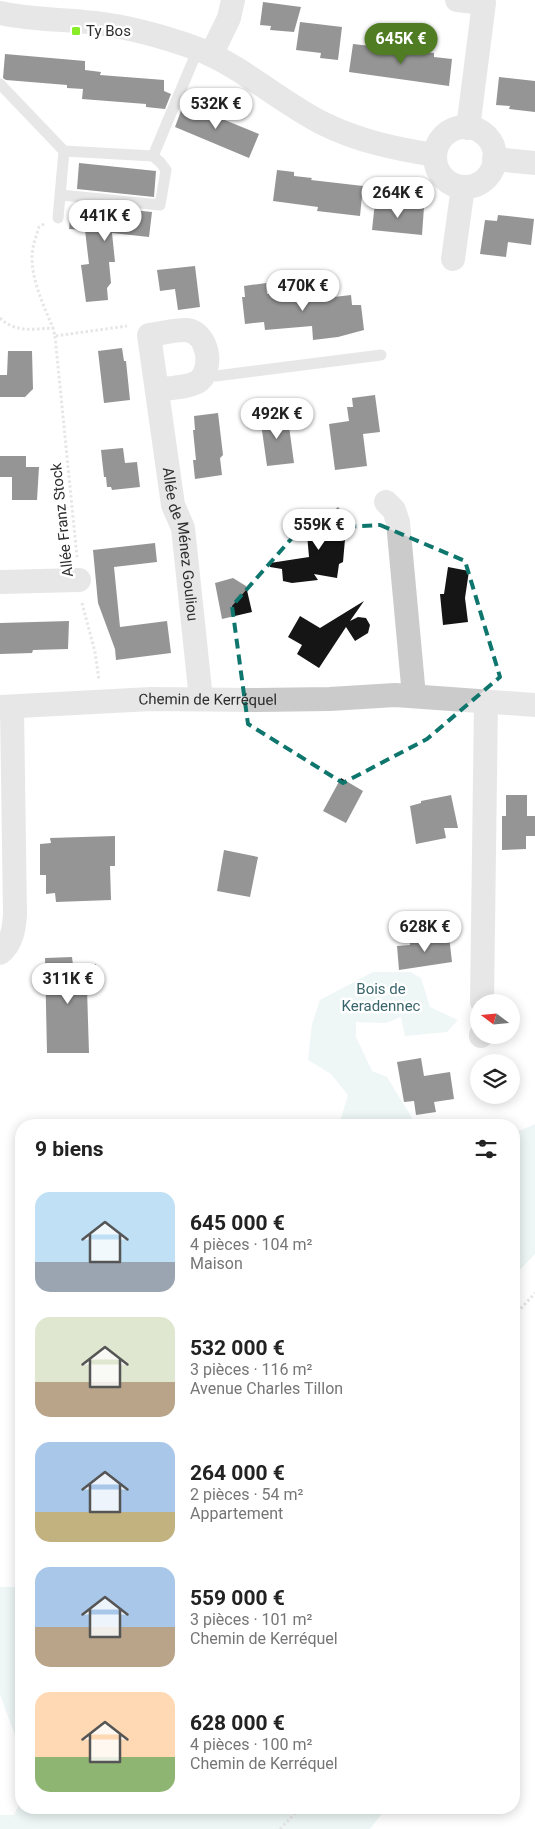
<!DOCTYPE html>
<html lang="fr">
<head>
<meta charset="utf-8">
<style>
	:root { --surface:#fff; --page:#f2f2f2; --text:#222; --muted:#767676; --accent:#507d24 }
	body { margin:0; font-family:Roboto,sans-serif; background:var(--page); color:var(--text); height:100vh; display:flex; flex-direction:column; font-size:19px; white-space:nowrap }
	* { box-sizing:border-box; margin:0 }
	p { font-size:16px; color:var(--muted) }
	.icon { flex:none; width:28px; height:28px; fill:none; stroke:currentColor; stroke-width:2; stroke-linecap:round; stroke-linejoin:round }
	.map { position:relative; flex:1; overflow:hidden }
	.sheet { position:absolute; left:15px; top:1119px; width:505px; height:695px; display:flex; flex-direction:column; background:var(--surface); border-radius:20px; box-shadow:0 2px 12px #0003 }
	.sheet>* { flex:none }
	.needle { width:32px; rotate:286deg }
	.tools { position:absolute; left:470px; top:994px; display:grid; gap:10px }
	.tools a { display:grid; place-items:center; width:50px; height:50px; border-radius:50%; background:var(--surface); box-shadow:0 2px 12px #0003; font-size:25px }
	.price { position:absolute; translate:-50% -42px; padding:0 11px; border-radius:18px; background:#fff; color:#222; font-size:16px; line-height:32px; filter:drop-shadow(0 1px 2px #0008) }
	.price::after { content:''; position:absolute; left:50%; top:30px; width:15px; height:11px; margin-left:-8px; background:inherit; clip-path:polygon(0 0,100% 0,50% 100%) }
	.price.current { background:var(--accent); color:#fff }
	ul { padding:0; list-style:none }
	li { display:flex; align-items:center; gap:15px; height:125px; padding:0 20px }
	li span { display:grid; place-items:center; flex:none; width:140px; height:100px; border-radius:15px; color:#555 }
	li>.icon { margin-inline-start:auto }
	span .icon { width:60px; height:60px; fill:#fffc; stroke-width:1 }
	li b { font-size:21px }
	h2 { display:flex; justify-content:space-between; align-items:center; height:60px; padding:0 20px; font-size:21px }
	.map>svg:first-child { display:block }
	.green { fill:#daebec }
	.building { fill:#151515 }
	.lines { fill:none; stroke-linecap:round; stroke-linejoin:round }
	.path { stroke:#c8c8c8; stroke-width:3; stroke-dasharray:2.5 2.5; stroke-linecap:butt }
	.service { stroke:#cbcbcb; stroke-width:11 }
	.minor { stroke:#cbcbcb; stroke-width:24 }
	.marked { fill:none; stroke:#0f766e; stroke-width:4; stroke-dasharray:10 6; stroke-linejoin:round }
	.poi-dot { fill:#88ed27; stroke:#fff; stroke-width:2 }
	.labels { text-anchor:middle; stroke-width:5; stroke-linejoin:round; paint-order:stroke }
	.poi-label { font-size:15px; fill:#2e2e2e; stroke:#fff; text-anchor:start }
	.street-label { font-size:15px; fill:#2e2e2e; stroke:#fff }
	.park-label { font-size:15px; fill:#39656b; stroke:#fff }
</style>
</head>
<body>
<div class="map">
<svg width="535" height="1829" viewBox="0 0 535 1829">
	<rect width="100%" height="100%" fill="#fff"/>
	<path class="green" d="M 373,972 L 411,972 L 421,978 L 430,1007 L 458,1020 L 447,1032 L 405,1036 L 401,1017 L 386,1023 L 356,1022 L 356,1037 L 372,1071 L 387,1077 L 414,1121 L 423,1125 L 339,1125 L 348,1095 L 331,1074 L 308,1060 L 312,1024 L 320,1000 Z
		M 535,1124 L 535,1254 L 514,1276 L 514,1133 Z
		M 0,1587 L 21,1587 L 21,1751 L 0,1695 Z
		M 21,1800 L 21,1808 L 386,1808 L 370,1829 L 0,1829 L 0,1815 L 14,1815 Z"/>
	<path class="building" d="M 263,2 L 301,7 L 294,32 L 270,30 L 271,26 L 260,25 Z
		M 300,22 L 342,27 L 338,60 L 320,58 L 321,53 L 296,50 Z
		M 353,44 L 434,53 L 434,57 L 452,59 L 449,86 L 349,72 Z
		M 5,54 L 85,61 L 85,70 L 101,72 L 100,75 L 164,80 L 164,91 L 171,94 L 165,109 L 146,107 L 146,104 L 82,99 L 83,89 L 67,88 L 67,85 L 6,80 L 3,78 Z
		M 499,77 L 535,81 L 535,112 L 509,109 L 510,106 L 496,105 Z
		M 185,100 L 206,109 L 205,112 L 259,134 L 249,158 L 175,127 Z
		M 79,163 L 156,171 L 154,197 L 77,189 Z
		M 277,170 L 294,172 L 294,176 L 312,178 L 311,180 L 363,186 L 360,216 L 317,211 L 318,207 L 273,201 Z
		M 375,202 L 424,207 L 422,235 L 372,230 Z
		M 75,204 L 152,212 L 149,237 L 112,233 L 115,262 L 109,262 L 111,283 L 107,288 L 108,300 L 86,302 L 81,265 L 89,264 L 85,230 L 69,229 L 71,208 L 75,208 Z
		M 498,215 L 534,219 L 531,245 L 508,242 L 506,257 L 480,254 L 485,220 L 497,221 Z
		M 195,266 L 200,307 L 178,310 L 175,289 L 160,291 L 157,270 Z
		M 266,283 L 267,294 L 282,293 L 283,298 L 334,292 L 334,297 L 351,295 L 352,305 L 361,305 L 364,330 L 338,337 L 313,340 L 312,326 L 265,330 L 264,322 L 245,324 L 242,297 L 245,297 L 244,286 Z
		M 122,348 L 124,361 L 126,361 L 130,400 L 104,403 L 98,351 Z
		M 8,351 L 32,351 L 33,389 L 25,397 L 0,397 L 0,375 L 7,375 Z
		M 375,395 L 380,432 L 363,434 L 367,466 L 335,470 L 329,424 L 349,421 L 347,407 L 353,407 L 352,398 Z
		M 218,413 L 223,455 L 220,458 L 222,475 L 195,479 L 193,460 L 196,460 L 193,430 L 195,430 L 194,416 Z
		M 281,413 L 283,420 L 288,419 L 294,463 L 267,466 L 260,416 Z
		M 123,448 L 125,463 L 137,462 L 140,487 L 112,490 L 111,487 L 107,487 L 106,477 L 104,477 L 101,450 Z
		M 0,456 L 26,456 L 26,467 L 39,467 L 37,500 L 12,500 L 12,477 L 0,477 Z
		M 338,507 L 352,523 L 346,528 L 343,562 L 339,564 L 337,578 L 314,574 L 318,580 L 292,583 L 283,581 L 282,569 L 270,567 L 270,563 L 309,557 L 307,534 Z
		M 155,543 L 157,562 L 114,567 L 120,627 L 167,621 L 171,653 L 116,660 L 115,649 L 98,603 L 93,550 Z
		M 448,567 L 469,571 L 465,598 L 468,622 L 443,625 L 440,594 L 444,594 Z
		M 233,578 L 246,586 L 252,612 L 222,619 L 215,583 Z
		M 364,601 L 350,621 L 358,617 L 366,618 L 370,625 L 368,633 L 355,641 L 346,627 L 319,668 L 297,654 L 302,645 L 288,637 L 300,616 L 320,628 Z
		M 69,621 L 68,649 L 33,650 L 32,653 L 0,654 L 0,623 Z
		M 341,778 L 363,791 L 346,823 L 323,811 Z
		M 451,795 L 458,828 L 444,828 L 446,838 L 416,844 L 410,806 L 421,803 L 421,801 Z
		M 506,795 L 527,795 L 527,816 L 535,816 L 535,836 L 526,836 L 526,849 L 502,850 L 502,816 L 506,816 Z
		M 115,836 L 115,866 L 110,866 L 111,900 L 56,902 L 55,893 L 46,894 L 46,875 L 40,875 L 40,844 L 51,843 L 50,838 Z
		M 224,850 L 258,857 L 250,897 L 217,891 Z
		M 449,936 L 452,962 L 399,970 L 397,946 L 410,945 L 410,941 Z
		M 72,957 L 73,965 L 96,964 L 97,989 L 87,989 L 89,1053 L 47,1053 L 45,958 Z
		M 421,1058 L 424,1076 L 450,1072 L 454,1099 L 434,1102 L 436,1112 L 416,1115 L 414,1101 L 404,1102 L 397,1062 Z"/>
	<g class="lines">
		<path class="path" d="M 44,224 L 39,227 C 36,237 32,247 32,257 C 32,282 44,306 53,328
			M 0,318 C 15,333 34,329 53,328 L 55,336 L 127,326
			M 55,336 L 77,557
			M 82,603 L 95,652 L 99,680
			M 514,1316 L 535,1293
			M 280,1829 L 300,1808"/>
		<path class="service" d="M 0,84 L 64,151 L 153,156 L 198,49
			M 61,195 L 160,205 L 166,170 L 160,162 L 153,156
			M 58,218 L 64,151
			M 204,373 L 216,376 L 381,355"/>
		<g class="minor">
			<path d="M 457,0 L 484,3 L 468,128"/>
			<path d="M 0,13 C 31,20 63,19 95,23 C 129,27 165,37 198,49 C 243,67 279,101 322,123 C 358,141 396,149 435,155"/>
			<path d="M 211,55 L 229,18 L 233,0"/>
			<circle cx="465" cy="157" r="30"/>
			<path d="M 494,159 L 535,163"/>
			<path d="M 453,259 L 463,187"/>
			<path id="s1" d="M 157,390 C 168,388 191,387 199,381 C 214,368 208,333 187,330 C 176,329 161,334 149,335 L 173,505 L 183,528 L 201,699"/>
			<path d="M 386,502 L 394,510 L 398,522 L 414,696"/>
			<path d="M 0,582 L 79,580"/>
			<path id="s2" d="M 0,707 L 151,699 L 257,700 L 330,699 L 395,695 L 535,705"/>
			<path d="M 0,953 C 12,944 14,928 15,915 L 12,707"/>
			<path d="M 482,1002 L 486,702"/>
			<path d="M 481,1036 L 481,1035"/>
		</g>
	</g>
	<path d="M0 0H535V1829H0ZM 380,525 L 465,561 L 500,677 L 427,739 L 343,783 L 248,724 L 232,606 L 300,529 Z" fill="#fff" fill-opacity=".55" fill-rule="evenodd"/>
	<path class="marked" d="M 380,525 L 465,561 L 500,677 L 427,739 L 343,783 L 248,724 L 232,606 L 300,529 Z"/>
	<rect class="poi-dot" x="71" y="26" width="10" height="10" rx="2.5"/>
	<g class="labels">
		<g class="poi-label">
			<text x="86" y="36">Ty Bos</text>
		</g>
		<g class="street-label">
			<text transform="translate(62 520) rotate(-96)" y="5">Allée Franz Stock</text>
			<text dy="5" stroke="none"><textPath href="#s1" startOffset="356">Allée de Ménez Gouliou</textPath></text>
			<text dy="5" stroke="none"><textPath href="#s2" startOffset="208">Chemin de Kerréquel</textPath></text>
		</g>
		<g class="park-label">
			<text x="381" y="994">Bois de<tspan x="381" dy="17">Keradennec</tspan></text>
		</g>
	</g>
</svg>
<div class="tools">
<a><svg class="needle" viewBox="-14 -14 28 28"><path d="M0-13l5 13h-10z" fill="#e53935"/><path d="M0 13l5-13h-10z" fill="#767676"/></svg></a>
<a><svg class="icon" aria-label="layers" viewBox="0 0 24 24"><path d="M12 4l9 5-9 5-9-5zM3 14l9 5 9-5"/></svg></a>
</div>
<b class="price current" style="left:401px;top:65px">645K €</b>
<b class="price" style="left:216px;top:130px">532K €</b>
<b class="price" style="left:398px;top:219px">264K €</b>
<b class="price" style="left:105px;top:242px">441K €</b>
<b class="price" style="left:303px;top:312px">470K €</b>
<b class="price" style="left:277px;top:440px">492K €</b>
<b class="price" style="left:319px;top:551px">559K €</b>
<b class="price" style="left:425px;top:953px">628K €</b>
<b class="price" style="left:68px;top:1005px">311K €</b>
<section class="sheet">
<h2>9 biens<svg class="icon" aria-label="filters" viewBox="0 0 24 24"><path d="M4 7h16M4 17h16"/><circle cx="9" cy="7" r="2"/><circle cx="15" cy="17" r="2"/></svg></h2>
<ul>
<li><span style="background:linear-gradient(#bfe0f5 70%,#9aa5b1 0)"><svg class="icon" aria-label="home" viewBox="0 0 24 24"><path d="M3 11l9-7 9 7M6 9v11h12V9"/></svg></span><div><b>645 000 €</b><p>4 pièces · 104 m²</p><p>Maison</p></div></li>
<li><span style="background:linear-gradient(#dfe7d0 65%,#b9a48a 0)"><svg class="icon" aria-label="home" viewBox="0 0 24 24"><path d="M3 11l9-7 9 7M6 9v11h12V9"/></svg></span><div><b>532 000 €</b><p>3 pièces · 116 m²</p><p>Avenue Charles Tillon</p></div></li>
<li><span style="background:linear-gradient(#a9c7e8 70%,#c2b280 0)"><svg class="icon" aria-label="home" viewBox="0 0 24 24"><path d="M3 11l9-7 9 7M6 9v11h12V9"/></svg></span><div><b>264 000 €</b><p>2 pièces · 54 m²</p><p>Appartement</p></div></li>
<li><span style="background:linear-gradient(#a9c7e8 60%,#b9a48a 0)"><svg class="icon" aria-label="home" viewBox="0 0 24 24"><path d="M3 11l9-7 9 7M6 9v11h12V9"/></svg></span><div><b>559 000 €</b><p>3 pièces · 101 m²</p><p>Chemin de Kerréquel</p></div></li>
<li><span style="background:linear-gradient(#ffd9b3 65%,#8fb573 0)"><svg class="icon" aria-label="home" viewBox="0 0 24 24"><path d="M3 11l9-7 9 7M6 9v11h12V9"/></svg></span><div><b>628 000 €</b><p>4 pièces · 100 m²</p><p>Chemin de Kerréquel</p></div></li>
</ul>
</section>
</div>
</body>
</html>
